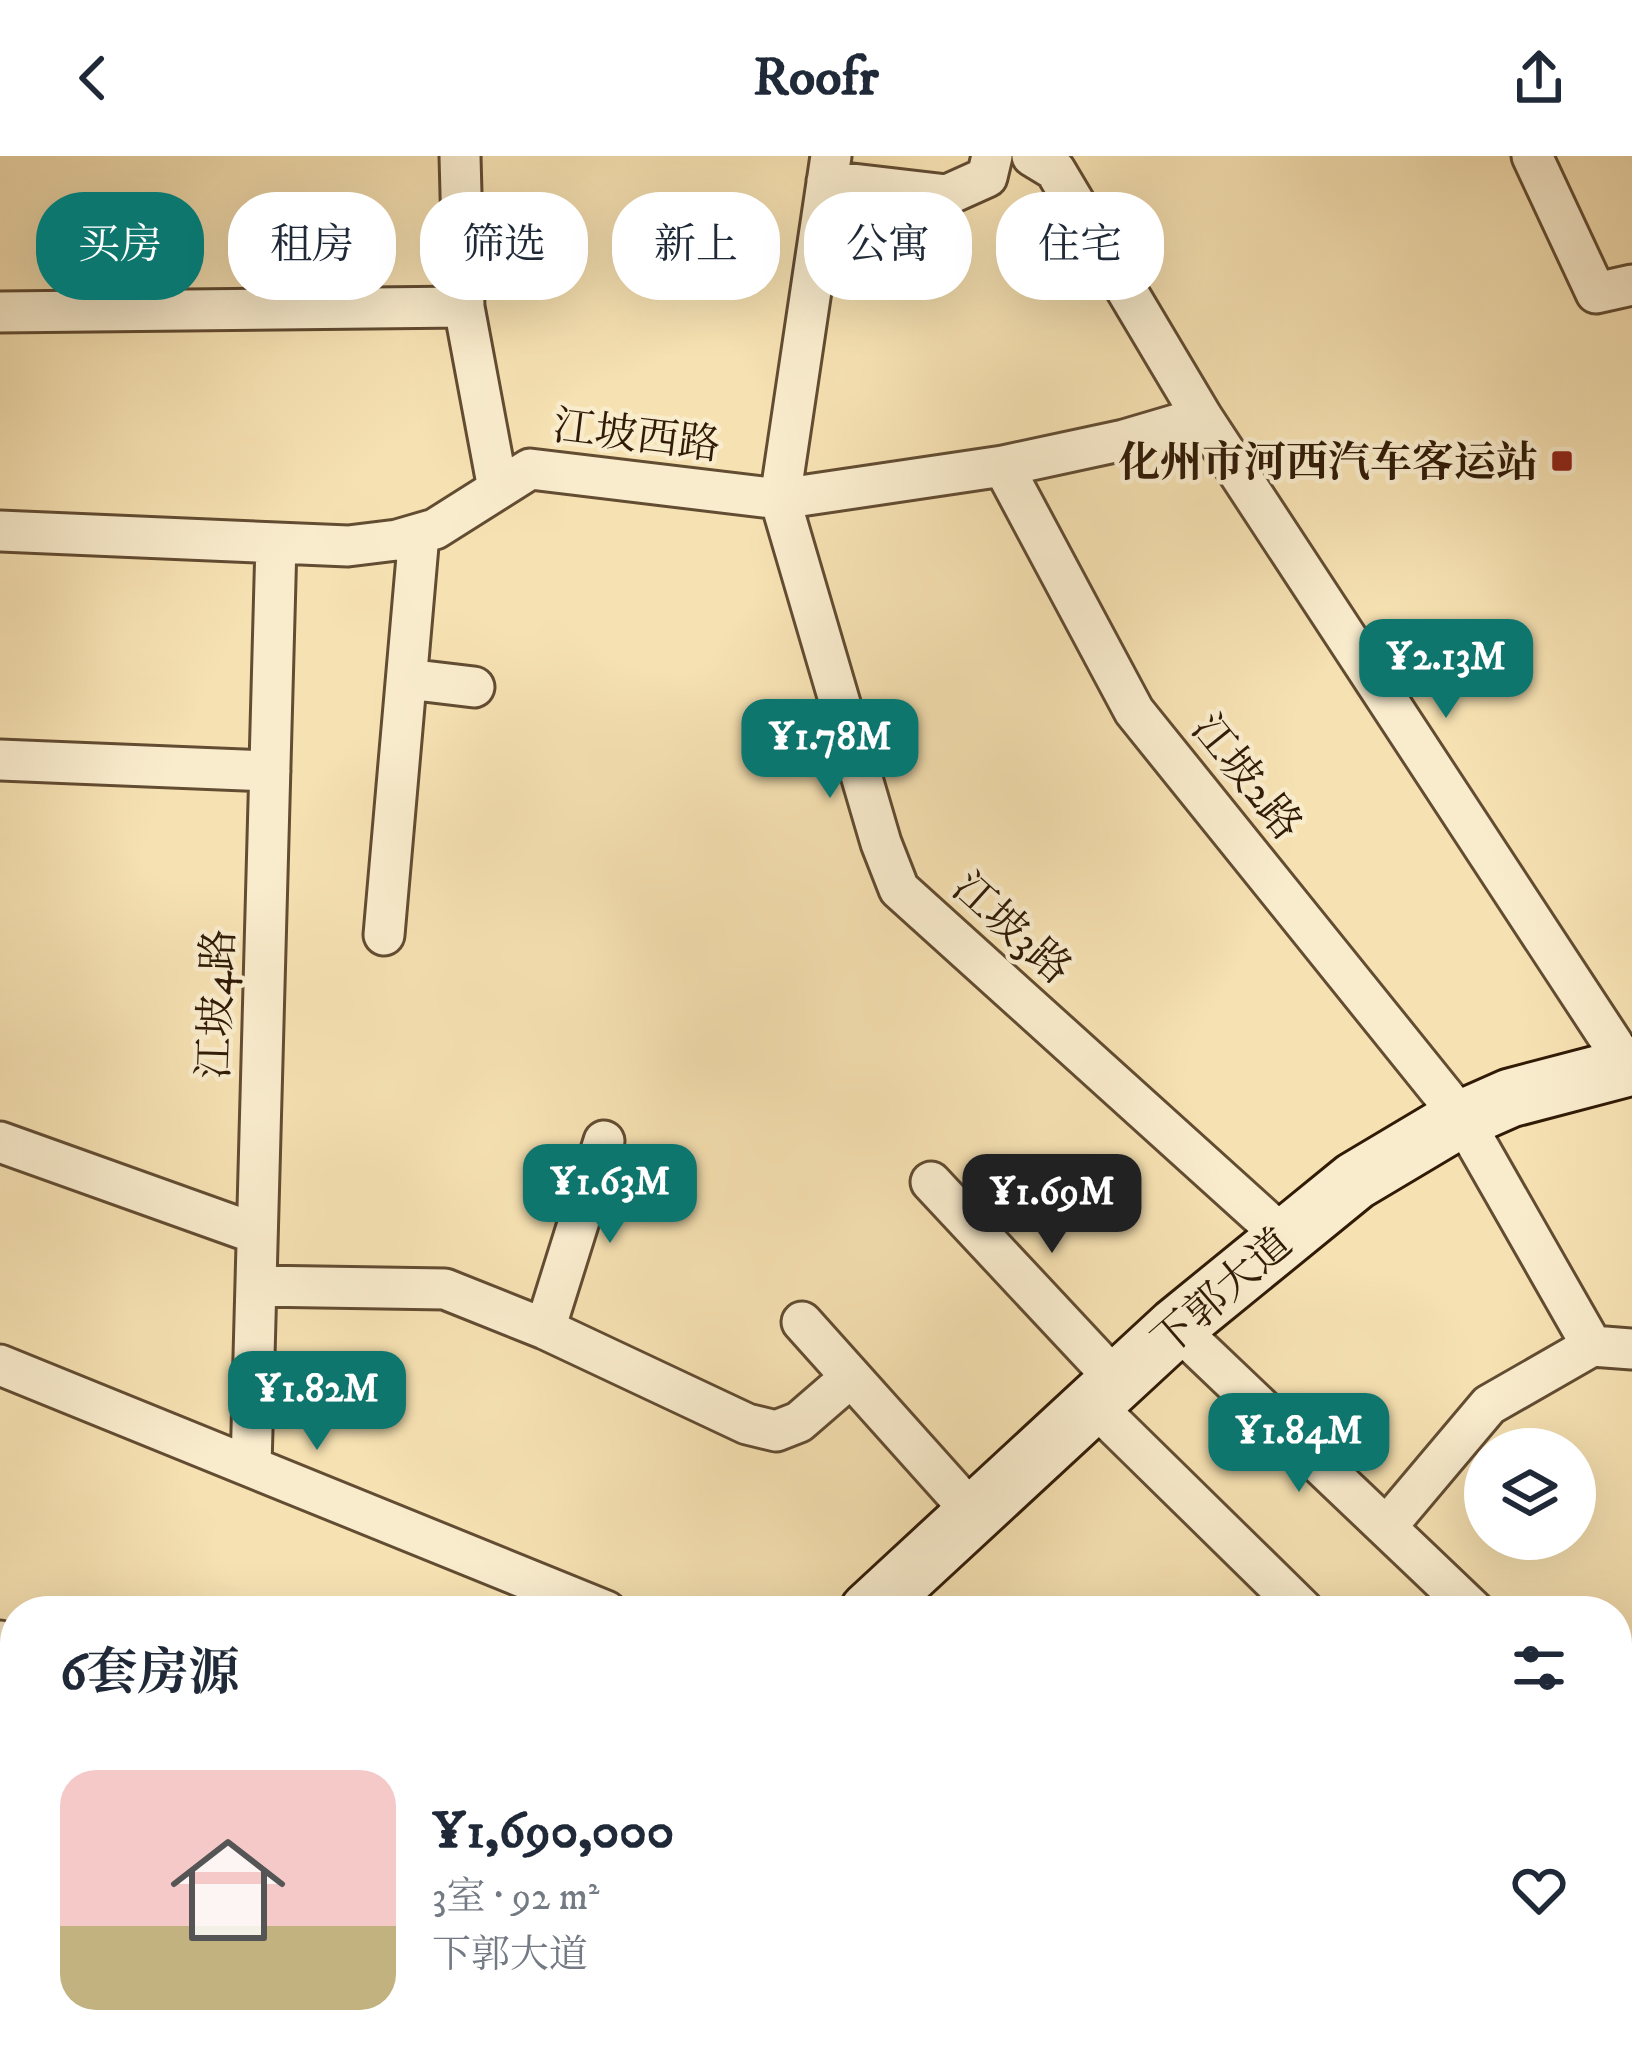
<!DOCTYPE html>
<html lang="zh">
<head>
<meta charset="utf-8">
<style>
	:root { --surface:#fff; --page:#f2f2f3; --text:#1f2937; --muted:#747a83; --accent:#0f766e }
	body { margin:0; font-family:"IM FELL DW Pica","Noto Serif SC",serif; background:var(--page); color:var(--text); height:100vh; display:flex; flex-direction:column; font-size:45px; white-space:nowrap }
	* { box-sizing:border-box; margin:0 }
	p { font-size:39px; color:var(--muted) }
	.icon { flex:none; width:66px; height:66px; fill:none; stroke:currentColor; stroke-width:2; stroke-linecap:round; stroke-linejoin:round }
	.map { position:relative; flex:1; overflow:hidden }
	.details { position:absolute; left:0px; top:1440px; width:1632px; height:468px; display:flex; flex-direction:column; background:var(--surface); border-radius:48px 48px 0 0; box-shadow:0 12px 48px #0002 }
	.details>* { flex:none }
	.hud { position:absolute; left:36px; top:36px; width:1560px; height:108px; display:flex; gap:24px }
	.fabs { position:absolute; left:1464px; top:1272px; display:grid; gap:24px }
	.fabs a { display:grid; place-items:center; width:132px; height:132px; border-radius:50%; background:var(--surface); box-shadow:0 12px 48px #0002; font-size:60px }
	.price { position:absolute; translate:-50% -102px; padding:0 27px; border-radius:24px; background:var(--accent); color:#fff; font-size:39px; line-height:78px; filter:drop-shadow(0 3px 6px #0008) }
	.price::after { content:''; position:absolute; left:50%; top:72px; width:36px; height:27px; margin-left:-18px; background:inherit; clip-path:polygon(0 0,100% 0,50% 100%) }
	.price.on { background:#222; color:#fff }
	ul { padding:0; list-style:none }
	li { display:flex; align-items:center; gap:36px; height:300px; padding:0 60px }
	li span { display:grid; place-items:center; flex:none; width:336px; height:240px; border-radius:36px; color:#555 }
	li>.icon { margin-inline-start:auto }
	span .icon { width:144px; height:144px; fill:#fffc; stroke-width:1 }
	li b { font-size:51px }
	h2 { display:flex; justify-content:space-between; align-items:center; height:144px; padding:0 60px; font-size:51px }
	.tag { padding:0 42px; border-radius:48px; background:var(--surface); box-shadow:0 12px 48px #0002; font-size:42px; line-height:108px }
	.tag.on { background:var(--accent); color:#fff }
	header { display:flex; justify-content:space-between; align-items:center; height:156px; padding:0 60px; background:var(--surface); font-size:54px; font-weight:800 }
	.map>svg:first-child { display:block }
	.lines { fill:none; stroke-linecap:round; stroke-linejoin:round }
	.minor-casing { stroke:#624c32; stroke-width:45 }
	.secondary-casing { stroke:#311b07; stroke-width:63 }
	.minor { stroke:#f9eccd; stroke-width:39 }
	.secondary { stroke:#f9eccd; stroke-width:57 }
	.poi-dot { fill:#8f2418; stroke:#f9eccd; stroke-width:4.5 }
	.labels { text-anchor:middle; stroke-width:9; stroke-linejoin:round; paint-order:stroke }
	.street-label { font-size:42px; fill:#311b07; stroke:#f9eccd }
	.poi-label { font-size:42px; font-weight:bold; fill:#311b07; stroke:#f9eccd; text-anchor:end }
</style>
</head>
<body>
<header><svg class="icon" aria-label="back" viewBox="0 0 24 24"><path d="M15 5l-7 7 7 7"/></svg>Roofr<svg class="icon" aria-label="share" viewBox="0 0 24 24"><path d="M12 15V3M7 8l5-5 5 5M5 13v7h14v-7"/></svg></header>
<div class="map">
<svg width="1632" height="1908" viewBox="0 0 1632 1908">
	<rect width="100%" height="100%" fill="#f6e1b2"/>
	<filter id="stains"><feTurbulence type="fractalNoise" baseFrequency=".00167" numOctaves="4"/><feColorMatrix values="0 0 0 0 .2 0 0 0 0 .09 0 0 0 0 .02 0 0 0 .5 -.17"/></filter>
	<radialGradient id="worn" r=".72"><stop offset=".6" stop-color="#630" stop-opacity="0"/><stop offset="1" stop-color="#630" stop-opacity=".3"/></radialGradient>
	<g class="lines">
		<g class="minor-casing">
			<path id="minor" d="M 831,0 L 780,343 L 881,687 L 899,733 L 1283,1080
				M 1032,0 L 1055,14 L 1202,261 L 1628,911
				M 1532,0 L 1596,137 L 1632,129
				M 827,25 L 947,39 L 987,21 L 992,0
				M 464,151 L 498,333
				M 0,156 L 464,151 L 460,0
				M 1003,310 L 1134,555 L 1462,962 L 1592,1190
				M 0,375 L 348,390 L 397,384 L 435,373 L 530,313 L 780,343 L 1003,310 L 1124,284 L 1202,261
				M 407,523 L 474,531
				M 0,604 L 270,615
				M 384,779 L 419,378
				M 0,986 L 257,1078
				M 931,1026 L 1117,1225
				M 257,1130 L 445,1133 L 545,1173 L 747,1268 L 776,1275 L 799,1266 L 851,1221
				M 802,1166 L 974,1358
				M 1176,1171 L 1474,1455
				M 545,1173 L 604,985
				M 0,1209 L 606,1455
				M 1093,1248 L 1304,1455
				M 251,1311 L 276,387
				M 1387,1370 L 1489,1249 L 1592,1190 L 1632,1193
				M 0,1485 L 15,1491
				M 0,1759 L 15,1765
				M 345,1893 L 384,1908
				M 821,1908 L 828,1893"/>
		</g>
		<g class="secondary-casing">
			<path id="secondary" d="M 869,1455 L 1176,1171 L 1355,1025 L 1449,969 L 1510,942 L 1632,910
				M 448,1908 L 455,1893"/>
		</g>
		<use href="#minor" class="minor"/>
		<use href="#secondary" class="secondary"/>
	</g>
	<rect class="poi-dot" x="1550" y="293" width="24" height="24" rx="6"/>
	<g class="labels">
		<g class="street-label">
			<text transform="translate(637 278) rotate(7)" y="15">江坡西路</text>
			<text transform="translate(1248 620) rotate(51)" y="15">江坡2路</text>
			<text transform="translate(1013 771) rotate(42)" y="15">江坡3路</text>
			<text transform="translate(215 848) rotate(-88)" y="15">江坡4路</text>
			<text transform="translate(1221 1135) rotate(-41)" y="15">下郭大道</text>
		</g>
		<g class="poi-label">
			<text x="1538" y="320">化州市河西汽车客运站</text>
		</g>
	</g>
	<rect width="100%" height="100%" filter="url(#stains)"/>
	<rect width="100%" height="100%" fill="url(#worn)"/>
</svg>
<div class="fabs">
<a><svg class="icon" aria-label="layers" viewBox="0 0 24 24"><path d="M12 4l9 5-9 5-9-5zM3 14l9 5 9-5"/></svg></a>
</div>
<b class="price" style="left:1446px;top:565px">¥2.13M</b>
<b class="price" style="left:830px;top:645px">¥1.78M</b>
<b class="price" style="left:610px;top:1090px">¥1.63M</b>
<b class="price on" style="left:1052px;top:1100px">¥1.69M</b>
<b class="price" style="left:317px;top:1297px">¥1.82M</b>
<b class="price" style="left:1299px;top:1339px">¥1.84M</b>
<div class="hud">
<a class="tag on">买房</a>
<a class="tag">租房</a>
<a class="tag">筛选</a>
<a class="tag">新上</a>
<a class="tag">公寓</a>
<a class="tag">住宅</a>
</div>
<section class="details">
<h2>6套房源<svg class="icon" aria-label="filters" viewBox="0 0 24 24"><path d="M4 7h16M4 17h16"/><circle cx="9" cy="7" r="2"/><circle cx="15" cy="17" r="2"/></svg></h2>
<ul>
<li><span style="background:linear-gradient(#f6c9c9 65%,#c2b280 0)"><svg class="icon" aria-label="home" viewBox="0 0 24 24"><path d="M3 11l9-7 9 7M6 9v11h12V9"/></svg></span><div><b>¥1,690,000</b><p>3室 · 92 m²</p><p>下郭大道</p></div><svg class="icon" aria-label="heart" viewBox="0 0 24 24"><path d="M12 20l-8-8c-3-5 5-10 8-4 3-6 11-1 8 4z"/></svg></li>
</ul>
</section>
</div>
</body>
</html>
